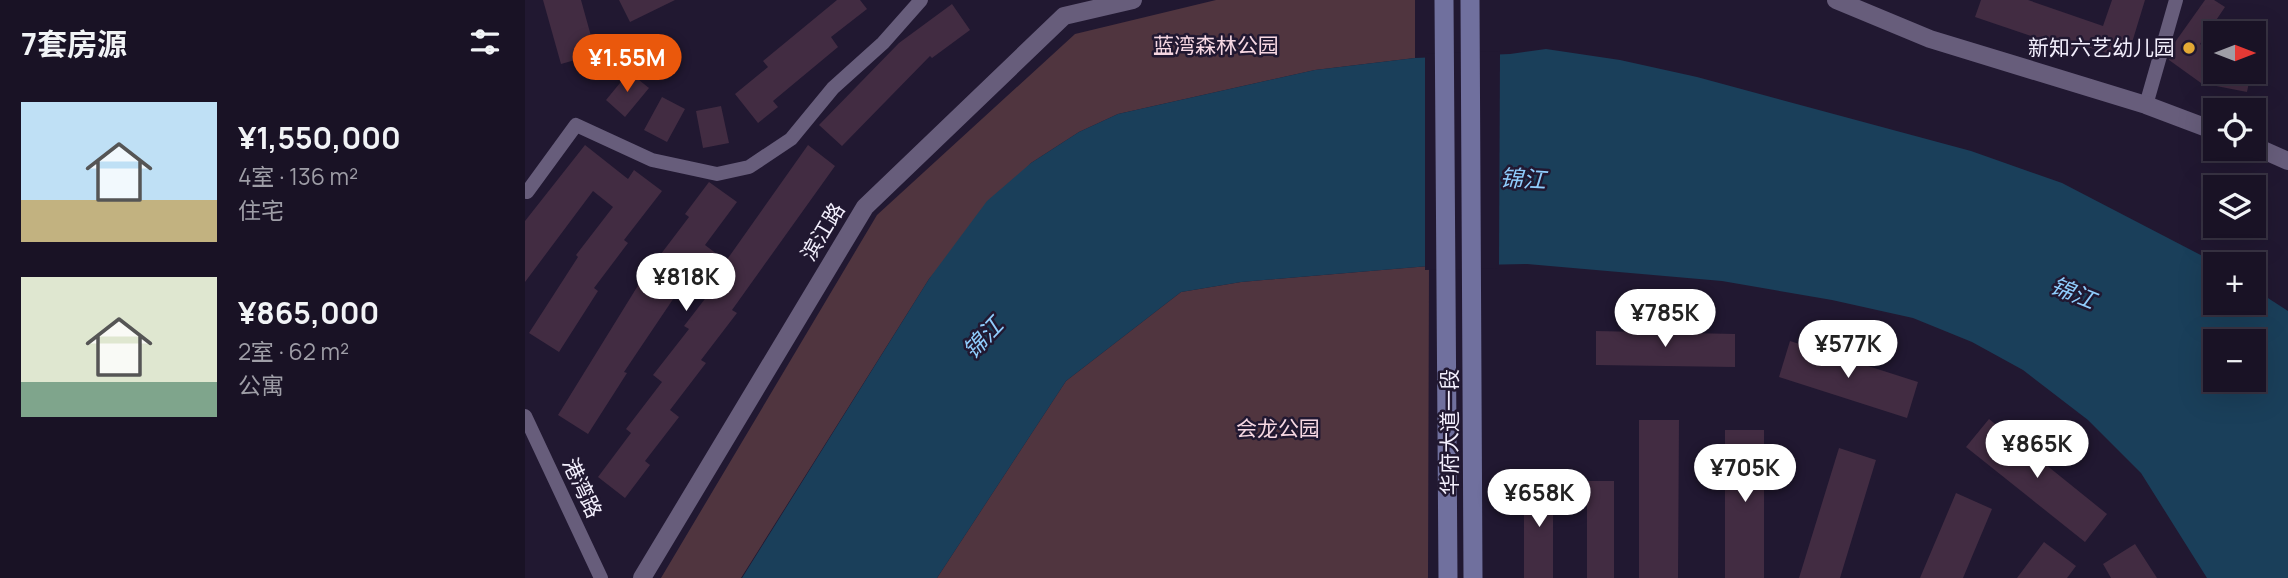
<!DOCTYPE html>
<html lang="zh">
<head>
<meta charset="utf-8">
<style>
	:root { --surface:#191225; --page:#262032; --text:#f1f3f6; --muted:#9f9ea7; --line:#373242; --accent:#ea580c }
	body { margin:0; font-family:Manrope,"Noto Sans SC",sans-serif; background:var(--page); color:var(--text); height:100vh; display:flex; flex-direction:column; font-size:26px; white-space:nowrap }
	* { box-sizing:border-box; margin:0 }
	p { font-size:23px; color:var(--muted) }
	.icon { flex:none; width:38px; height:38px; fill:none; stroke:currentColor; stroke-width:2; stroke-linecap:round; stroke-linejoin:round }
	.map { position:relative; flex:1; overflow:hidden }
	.side { display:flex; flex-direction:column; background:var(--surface); width:525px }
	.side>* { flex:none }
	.needle { width:46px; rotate:90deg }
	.controls { position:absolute; left:1678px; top:21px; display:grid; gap:14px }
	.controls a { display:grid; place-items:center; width:63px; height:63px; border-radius:0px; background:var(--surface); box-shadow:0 7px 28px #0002,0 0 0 2px var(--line); font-size:35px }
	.price { position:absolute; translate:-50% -60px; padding:0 16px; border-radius:24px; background:#fff; color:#222; font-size:23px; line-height:46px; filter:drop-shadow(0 2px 4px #0008) }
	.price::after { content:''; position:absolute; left:50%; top:42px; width:21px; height:16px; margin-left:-10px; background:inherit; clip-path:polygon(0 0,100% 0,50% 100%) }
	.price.selected { background:var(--accent); color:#fff }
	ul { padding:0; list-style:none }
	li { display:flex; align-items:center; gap:21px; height:175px; padding:0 21px }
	li span { display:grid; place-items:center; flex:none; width:196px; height:140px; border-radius:0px; color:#555 }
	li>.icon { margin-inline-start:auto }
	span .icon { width:84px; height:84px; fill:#fffc; stroke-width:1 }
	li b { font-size:30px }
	h2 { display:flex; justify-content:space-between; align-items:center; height:84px; padding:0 21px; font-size:30px }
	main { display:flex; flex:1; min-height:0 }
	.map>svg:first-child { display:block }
	.green { fill:#50353f }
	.water { fill:#1a3f5a; fill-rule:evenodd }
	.pier { fill:#211831 }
	.building { fill:#422c42 }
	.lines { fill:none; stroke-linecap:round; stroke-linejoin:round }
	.minor { stroke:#675d7b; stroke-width:14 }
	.tertiary { stroke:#675d7b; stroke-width:18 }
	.secondary { stroke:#70709e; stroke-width:19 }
	.poi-dot { fill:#e7ac36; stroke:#211831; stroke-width:2.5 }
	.labels { text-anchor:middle; stroke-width:5; stroke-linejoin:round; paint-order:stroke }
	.park-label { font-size:21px; fill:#f6d7e2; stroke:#211831 }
	.poi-label { font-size:21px; fill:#f3effd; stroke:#211831; text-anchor:end }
	.street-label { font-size:21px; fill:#f3effd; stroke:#211831 }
	.water-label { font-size:23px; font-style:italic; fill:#90cdfd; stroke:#211831 }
</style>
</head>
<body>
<main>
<section class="side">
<h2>7套房源<svg class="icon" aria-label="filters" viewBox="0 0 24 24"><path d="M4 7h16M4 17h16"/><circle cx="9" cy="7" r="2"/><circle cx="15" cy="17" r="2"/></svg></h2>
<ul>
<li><span style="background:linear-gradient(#bfe0f5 70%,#c2b280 0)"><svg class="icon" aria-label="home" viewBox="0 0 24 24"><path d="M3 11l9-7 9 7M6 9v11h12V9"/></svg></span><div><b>¥1,550,000</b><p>4室 · 136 m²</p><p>住宅</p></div></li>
<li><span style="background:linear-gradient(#dfe7d0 75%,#7fa58c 0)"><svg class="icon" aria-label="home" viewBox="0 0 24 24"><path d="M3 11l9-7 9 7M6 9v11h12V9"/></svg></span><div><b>¥865,000</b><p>2室 · 62 m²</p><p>公寓</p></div></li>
</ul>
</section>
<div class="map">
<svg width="1763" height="578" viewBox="0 0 1763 578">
	<rect width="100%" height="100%" fill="#211831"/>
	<path class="green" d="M 691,0 L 890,0 L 890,58 L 790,70 L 593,114 L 554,132 L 506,163 L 404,279 L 216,578 L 136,578 L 352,215 L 550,34 Z
		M 904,266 L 903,578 L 412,578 L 541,381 L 656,292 L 716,282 Z"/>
	<path class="water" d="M 1021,49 L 1095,60 L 1172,77 L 1446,151 L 1537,183 L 1693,264 L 1690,303 L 1729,303 L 1729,289 L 1763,311 L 1763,578 L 1682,578 L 1616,473 L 1563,420 L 1498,370 L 1447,342 L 1388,318 L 1307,300 L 1197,281 L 1002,264 L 904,266 L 716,282 L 656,292 L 541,381 L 412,578 L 217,578 L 404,279 L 462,201 L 506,163 L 554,132 L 593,114 L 790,70 L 890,58 L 985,54 ZM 1690,341 L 1729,341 L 1729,380 L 1690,380 Z"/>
	<path class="pier" d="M 975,51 L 974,268 L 900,270 L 900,54 Z"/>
	<path class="building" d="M 18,0 L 56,0 L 71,54 L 36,64 Z
		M 94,0 L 150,0 L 105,22 Z
		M 312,0 L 335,0 L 342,9 L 306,37 L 313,47 L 248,101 L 253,107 L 233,123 L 210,94 L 243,67 L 238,61 Z
		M 1456,0 L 1503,0 L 1578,26 L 1587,0 L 1620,0 L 1602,59 L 1552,44 L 1550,51 L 1450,17 Z
		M 1680,0 L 1689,0 L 1700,7 L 1675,44 L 1690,55 L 1690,72 L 1726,72 L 1722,92 L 1676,83 L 1644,60 L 1648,45 Z
		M 427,4 L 445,30 L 407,58 L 405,56 L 317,146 L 294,125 L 374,43 Z
		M 104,72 L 124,88 L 100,117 L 81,100 Z
		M 137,97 L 160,109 L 142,142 L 119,130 Z
		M 196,106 L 204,143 L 178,148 L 171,111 Z
		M 60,145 L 103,179 L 109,170 L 137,191 L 99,240 L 103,243 L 69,288 L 73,291 L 34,352 L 4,333 L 53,257 L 51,255 L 88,207 L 68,191 L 0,282 L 0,221 Z
		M 283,145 L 310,166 L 207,310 L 212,313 L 176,360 L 181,363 L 145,410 L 154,417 L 120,461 L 125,465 L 100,498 L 73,477 L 106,433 L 101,429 L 137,382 L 128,375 L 164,329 L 159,326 L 193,282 L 171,265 L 99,372 L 102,373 L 63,434 L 33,415 L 117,279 L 164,217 L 160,214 L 184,182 L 212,202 L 180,245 L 201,261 Z
		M 1071,331 L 1210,334 L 1210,367 L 1071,365 Z
		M 1265,341 L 1393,382 L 1382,418 L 1254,377 Z
		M 1464,419 L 1582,514 L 1560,542 L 1441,447 Z
		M 1114,420 L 1154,420 L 1153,578 L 1114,578 Z
		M 1200,430 L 1239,430 L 1239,578 L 1200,578 Z
		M 1314,448 L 1351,460 L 1315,578 L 1274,578 Z
		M 999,481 L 1028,481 L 1028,578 L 999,578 Z
		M 1062,481 L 1089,481 L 1089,578 L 1062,578 Z
		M 1431,493 L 1467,509 L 1438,578 L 1395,578 Z
		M 1519,542 L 1551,566 L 1542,578 L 1492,578 Z
		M 1610,544 L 1632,578 L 1586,578 L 1578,564 Z"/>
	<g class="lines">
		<path class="minor" d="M 1621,105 L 1651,0
			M 2,192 L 51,125 L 127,160 L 192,174 L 224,167 L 266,139 L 308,88 L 358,43 L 396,0
			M 0,416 L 76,578"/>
		<path class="tertiary" d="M 1311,0 L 1405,39 L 1621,105 L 1690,131
			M 1729,146 L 1763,161
			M 117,578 L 340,207 L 539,16 L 608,0"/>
		<path class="secondary" d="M 919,0 L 923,578
			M 945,0 L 948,578"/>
	</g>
	<circle class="poi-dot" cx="1664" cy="48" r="7"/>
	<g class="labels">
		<g class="park-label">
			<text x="691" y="53">蓝湾森林公园</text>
			<text x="753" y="436">会龙公园</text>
		</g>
		<g class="poi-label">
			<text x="1650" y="55">新知六艺幼儿园</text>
		</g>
		<g class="street-label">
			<text transform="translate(298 232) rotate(-59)" y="7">滨江路</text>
			<text transform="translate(925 432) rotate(-90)" y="7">华府大道一段</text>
			<text transform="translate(57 488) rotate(65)" y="7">港湾路</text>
		</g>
		<g class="water-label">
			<text transform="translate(998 179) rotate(3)" y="8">锦江</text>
			<text transform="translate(1548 293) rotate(22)" y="8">锦江</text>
			<text transform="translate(458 338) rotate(-47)" y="8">锦江</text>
		</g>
	</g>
</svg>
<div class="controls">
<a><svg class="needle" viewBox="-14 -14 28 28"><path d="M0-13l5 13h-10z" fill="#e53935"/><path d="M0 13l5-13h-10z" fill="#9f9ea7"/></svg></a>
<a><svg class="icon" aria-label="locate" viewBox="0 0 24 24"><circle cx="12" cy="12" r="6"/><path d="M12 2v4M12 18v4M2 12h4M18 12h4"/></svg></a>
<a><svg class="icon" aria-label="layers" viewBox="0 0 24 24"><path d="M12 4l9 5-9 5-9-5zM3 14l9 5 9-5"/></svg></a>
<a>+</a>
<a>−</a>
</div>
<b class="price selected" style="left:102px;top:94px">¥1.55M</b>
<b class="price" style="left:161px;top:313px">¥818K</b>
<b class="price" style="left:1140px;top:349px">¥785K</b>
<b class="price" style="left:1323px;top:380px">¥577K</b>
<b class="price" style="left:1512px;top:480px">¥865K</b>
<b class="price" style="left:1220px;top:504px">¥705K</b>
<b class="price" style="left:1014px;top:529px">¥658K</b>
</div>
</main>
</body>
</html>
